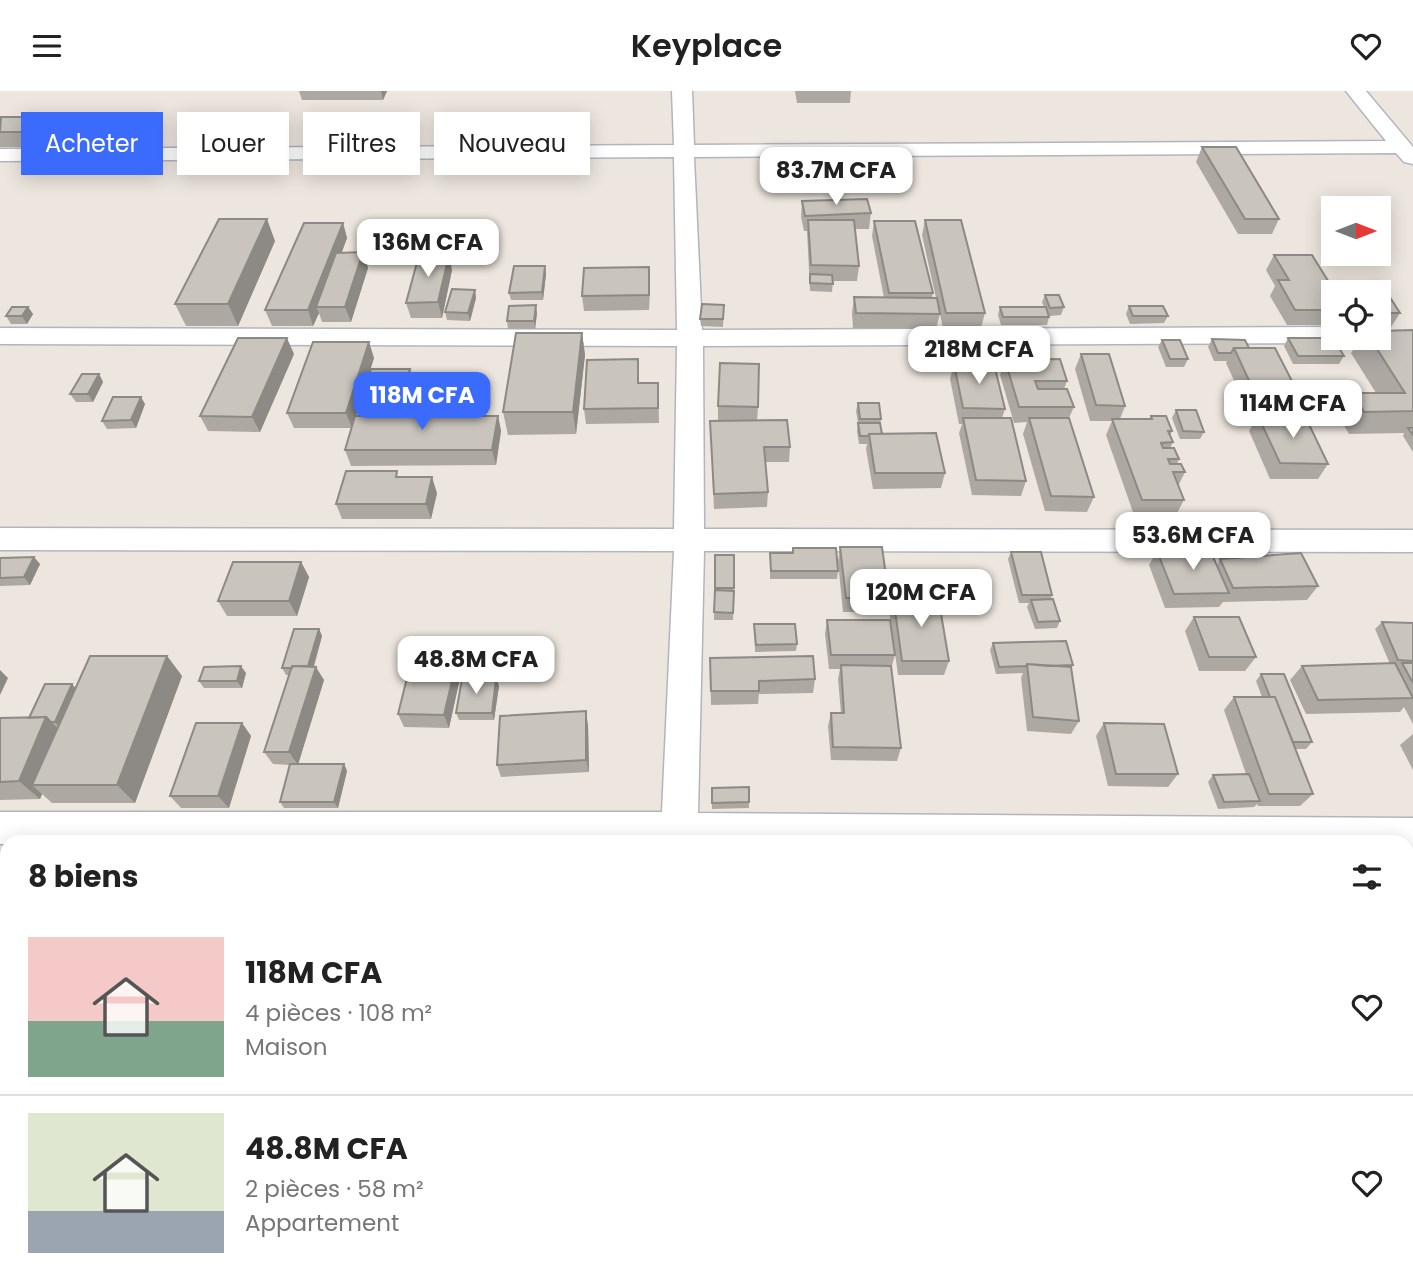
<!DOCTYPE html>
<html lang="fr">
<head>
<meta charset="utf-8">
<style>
	:root { --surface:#fff; --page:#f6f6f6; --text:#222; --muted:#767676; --line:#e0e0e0; --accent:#3b6bfd }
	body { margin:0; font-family:Poppins,sans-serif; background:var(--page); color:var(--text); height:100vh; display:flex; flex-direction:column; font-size:26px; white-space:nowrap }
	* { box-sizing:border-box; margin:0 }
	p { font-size:23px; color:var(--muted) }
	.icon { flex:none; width:38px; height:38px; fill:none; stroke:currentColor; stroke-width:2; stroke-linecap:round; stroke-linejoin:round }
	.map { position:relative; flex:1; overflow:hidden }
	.side { position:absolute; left:0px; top:744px; width:1414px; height:450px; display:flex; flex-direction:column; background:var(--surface); border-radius:21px 21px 0 0; box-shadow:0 4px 18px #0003 }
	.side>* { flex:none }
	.banner { position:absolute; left:21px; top:21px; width:700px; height:63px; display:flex; gap:14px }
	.needle { width:46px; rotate:90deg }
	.tools { position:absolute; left:1321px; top:105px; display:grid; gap:14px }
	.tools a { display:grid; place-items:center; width:70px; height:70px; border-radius:0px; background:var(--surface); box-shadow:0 4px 18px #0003; font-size:35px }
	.price { position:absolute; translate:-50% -60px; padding:0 16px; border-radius:14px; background:#fff; color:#222; font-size:23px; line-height:46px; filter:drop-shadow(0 2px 4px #0008) }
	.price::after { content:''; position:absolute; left:50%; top:42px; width:21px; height:16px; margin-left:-10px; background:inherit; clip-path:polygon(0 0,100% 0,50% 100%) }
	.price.selected { background:var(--accent); color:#fff }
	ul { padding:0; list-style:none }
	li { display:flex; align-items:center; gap:21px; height:175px; padding:0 28px }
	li+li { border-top:2px solid var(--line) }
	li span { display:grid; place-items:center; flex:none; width:196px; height:140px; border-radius:0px; color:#555 }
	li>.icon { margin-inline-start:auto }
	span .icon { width:84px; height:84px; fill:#fffc; stroke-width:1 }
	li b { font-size:30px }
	h2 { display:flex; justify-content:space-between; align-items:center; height:84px; padding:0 28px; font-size:30px }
	.chip { padding:0 24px; border-radius:0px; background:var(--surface); box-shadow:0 4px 18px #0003; font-size:24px; line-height:63px }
	.chip.selected { background:var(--accent); color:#fff }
	header { display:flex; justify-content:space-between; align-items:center; height:91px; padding:0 28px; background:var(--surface); font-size:32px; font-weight:600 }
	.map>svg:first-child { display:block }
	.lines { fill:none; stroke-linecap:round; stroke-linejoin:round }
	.minor-casing { stroke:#b2b5bf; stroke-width:3 }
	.minor { fill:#fff; fill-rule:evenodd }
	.wall { fill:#ada9a2 }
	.shaded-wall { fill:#8d8984 }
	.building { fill:#c9c4bc; stroke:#8d8984; stroke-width:2 }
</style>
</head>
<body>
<header><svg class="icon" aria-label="menu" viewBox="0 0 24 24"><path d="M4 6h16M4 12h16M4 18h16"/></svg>Keyplace<svg class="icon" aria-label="heart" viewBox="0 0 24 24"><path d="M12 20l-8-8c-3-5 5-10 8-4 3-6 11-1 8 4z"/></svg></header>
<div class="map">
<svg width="1413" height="1193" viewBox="0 0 1413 1193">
	<rect width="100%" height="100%" fill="#ede6de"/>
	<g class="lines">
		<g class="minor-casing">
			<path id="minor" d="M 672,0 L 692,0 L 694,54 L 1386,50 L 1346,0 L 1366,0 L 1413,56 L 1413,73 L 1404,71 L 1396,62 L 694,66 L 702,239 L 1334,236 L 1334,247 L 1345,247 L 1334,252 L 703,255 L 704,438 L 1413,439 L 1413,461 L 704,460 L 698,722 L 1413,727 L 1413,761 L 1407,761 L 1407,751 L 7,751 L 7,753 L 0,753 L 0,721 L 662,721 L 674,460 L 0,459 L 0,437 L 674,438 L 677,255 L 0,253 L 0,237 L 677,239 L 674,66 L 0,70 L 0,58 L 674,54 Z
				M 641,1186 L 689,1186 L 689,1193 L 641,1193 Z"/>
		</g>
		<use href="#minor" class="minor"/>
	</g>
	<path class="wall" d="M 299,0 L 387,0 L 383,9 L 302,9 Z
		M 795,0 L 851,0 L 850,12 L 797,12 Z
		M 0,27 L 98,41 L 87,56 L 0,56 Z
		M 1202,56 L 1279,128 L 1272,143 L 1238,143 L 1196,71 Z
		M 802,110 L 871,122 L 869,138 L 855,138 L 859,175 L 857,190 L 833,190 L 832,201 L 810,200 L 807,140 L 804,140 L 801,126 Z
		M 925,129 L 985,222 L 981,237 L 943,237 L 940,223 L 936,238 L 853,237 L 852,222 L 854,206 L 884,207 L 872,145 L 874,130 L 933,202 L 932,207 L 936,207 L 922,144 Z
		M 343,132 L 347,147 L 342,161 L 363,161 L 368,177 L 351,231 L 322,231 L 319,222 L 313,235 L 272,235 L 265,219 Z
		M 275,150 L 238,235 L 186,235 L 175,213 Z
		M 1274,164 L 1334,201 L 1334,234 L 1287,234 L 1270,205 L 1275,195 L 1266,179 Z
		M 545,175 L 546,183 L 543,209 L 511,209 L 509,202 Z
		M 649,176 L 649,219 L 584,220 L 582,205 Z
		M 452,179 L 442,227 L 411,227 L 406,212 Z
		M 1342,196 L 1384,197 L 1400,222 L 1390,238 L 1379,238 L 1379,201 L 1339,201 Z
		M 475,199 L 476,207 L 470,230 L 447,229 L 445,221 Z
		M 1045,204 L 1064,216 L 1061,224 L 1049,225 L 1049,226 L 1047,234 L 1001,234 L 998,224 L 1000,216 L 1044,216 L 1042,211 Z
		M 724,214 L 723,236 L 701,235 L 700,228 Z
		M 1129,215 L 1168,225 L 1164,232 L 1130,233 L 1126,223 Z
		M 28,216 L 33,223 L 27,233 L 11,233 L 6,225 Z
		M 537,222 L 535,238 L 508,238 L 507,230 Z
		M 1413,239 L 1413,361 L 1403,345 L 1404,342 L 1349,343 L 1338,324 L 1353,302 L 1376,302 L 1351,262 L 1361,247 L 1379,247 Z
		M 582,242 L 585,264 L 576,343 L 508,344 L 503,321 Z
		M 1288,247 L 1344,265 L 1339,273 L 1293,273 L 1284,255 Z
		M 1212,248 L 1249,257 L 1294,294 L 1285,310 L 1243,309 L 1226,272 L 1227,270 L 1214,270 L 1208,256 Z
		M 1162,249 L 1188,268 L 1184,276 L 1166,276 L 1158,256 Z
		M 294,263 L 260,341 L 208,340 L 200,325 Z
		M 1081,263 L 1125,315 L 1120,328 L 1149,328 L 1151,325 L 1172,340 L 1170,345 L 1173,351 L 1170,357 L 1179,368 L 1177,373 L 1185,381 L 1178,395 L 1184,409 L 1176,424 L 1134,424 L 1106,344 L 1112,330 L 1090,330 L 1075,278 Z
		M 374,267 L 362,303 L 414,294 L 405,325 L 438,316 L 440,325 L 498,325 L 501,340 L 496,374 L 351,375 L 345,359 L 358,325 L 357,322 L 352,337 L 294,337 L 287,322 Z
		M 638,268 L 639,292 L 658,292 L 659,332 L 586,333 L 584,318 Z
		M 1005,269 L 1067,290 L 1064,298 L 1074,316 L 1069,327 L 1094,406 L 1087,421 L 1045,420 L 1023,343 L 1027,331 L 1014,332 L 1000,284 Z
		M 954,273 L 1005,318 L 1002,327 L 1026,390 L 1021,405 L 972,404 L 959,342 L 962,333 L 959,333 L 950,288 Z
		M 99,283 L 103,291 L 93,311 L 76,311 L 70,303 Z
		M 858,312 L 881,328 L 880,334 L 882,343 L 945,382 L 941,397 L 873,398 L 866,358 L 867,353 L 859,353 L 857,340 L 858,332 L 856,320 Z
		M 145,313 L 136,337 L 107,338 L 102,330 Z
		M 718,315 L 758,316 L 757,330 L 790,356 L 789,371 L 765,371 L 768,401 L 767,416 L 714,418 L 710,330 L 718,330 Z
		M 1176,319 L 1204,341 L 1200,348 L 1180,348 L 1172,327 Z
		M 1258,325 L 1328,373 L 1318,388 L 1270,388 L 1249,340 Z
		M 437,402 L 431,428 L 342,428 L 336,413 Z
		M 840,456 L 889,507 L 886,521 L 843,521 L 838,471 Z
		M 793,457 L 838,480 L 837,488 L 770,488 L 770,462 L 792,462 Z
		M 1157,460 L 1217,474 L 1220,468 L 1318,495 L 1307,509 L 1223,511 L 1219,516 L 1165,517 L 1149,474 Z
		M 1011,461 L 1052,504 L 1051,508 L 1060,530 L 1057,537 L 1035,538 L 1027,516 L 1029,512 L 1019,512 L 1008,468 Z
		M 715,464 L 734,497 L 733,529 L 714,529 Z
		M 0,467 L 40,473 L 30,494 L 0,495 Z
		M 301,471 L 309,486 L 297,525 L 227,525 L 218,510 Z
		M 893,505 L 949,570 L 944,584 L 898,584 L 889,519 Z
		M 1194,526 L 1256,566 L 1245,580 L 1199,580 L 1185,540 Z
		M 827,529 L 895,564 L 891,578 L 901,657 L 897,670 L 831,669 L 828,635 L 831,622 L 841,622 L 838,588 L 840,578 L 829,578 L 825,543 Z
		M 1382,531 L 1413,532 L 1413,633 L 1404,616 L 1400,621 L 1306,623 L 1290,589 L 1302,575 L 1390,573 L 1375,538 Z
		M 754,533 L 797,553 L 796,560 L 755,561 Z
		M 319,538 L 322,545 L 314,576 L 324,589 L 298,673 L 344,673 L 347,680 L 338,717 L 284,717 L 280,711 L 290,674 L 273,673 L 264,661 L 289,584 L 286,584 L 282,577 Z
		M 993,552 L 1073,574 L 1071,578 L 1079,630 L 1071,643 L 1027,640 L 1021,587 L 1023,582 L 996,583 L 990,559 Z
		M 458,564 L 462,578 L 449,637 L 404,636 L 398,623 Z
		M 167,565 L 182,585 L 135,712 L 52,712 L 42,703 L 40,708 L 0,709 L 0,627 L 29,627 L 72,593 L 75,597 Z
		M 710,567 L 815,588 L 813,602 L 759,603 L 758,613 L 711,614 Z
		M 246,582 L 242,597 L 204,597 L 199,590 Z
		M 1261,583 L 1312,651 L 1306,658 L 1295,658 L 1313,703 L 1300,715 L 1258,715 L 1257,713 L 1254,716 L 1218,718 L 1208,691 L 1213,684 L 1246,683 L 1224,619 L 1234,606 L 1262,606 L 1256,590 Z
		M 496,588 L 499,595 L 494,629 L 459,629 L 456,622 Z
		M 242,632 L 251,645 L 229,717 L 181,717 L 170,705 Z
		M 1104,632 L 1178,683 L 1168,696 L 1108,695 L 1096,645 Z
		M 588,634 L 589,681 L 501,686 L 497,674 Z
		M 1413,643 L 1413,679 L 1400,654 Z
		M 712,697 L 749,711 L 749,717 L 712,718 Z
		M 0,823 L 7,823 L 7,881 L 0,881 Z
		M 0,914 L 7,914 L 7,947 L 0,947 Z
		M 1413,953 L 1413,974 L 1407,959 L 1407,956 Z
		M 1407,967 L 1413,980 L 1413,1012 L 1407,1012 Z
		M 1407,1013 L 1413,1013 L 1413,1109 L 1407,1093 Z
		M 475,1186 L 525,1193 L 478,1193 L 475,1191 Z"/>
	<path class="shaded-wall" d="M 381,0 L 387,0 L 383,9 Z
		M 91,26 L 98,41 L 87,56 L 79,41 Z
		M 267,128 L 275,150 L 238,235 L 228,213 Z
		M 343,132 L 347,147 L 321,216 L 316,216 L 319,222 L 313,235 L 308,219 Z
		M 363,161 L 368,177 L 351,231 L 345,216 Z
		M 449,164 L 452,179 L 442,227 L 438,211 Z
		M 545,175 L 546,183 L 543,209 L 542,201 Z
		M 649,176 L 650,191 L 649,219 Z
		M 475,199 L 476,207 L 470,230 L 468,222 Z
		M 536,214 L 537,222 L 535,238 L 534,230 Z
		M 28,216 L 33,223 L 27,233 L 22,225 Z
		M 582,242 L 585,264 L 576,343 L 573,321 Z
		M 287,247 L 294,263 L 260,341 L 252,326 Z
		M 369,251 L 374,267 L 352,337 L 346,322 Z
		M 410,278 L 414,294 L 402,337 L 397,321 Z
		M 99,283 L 103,291 L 93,311 L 88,303 Z
		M 141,306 L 145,313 L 136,337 L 131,329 Z
		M 498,325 L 501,340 L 496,374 L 492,359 Z
		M 432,386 L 437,402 L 431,428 L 426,413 Z
		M 34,466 L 40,473 L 30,494 L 24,486 Z
		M 301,471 L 309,486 L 297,525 L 289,510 Z
		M 319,538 L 322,545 L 311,584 L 307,577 Z
		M 458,564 L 462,578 L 449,637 L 444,624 Z
		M 167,565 L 182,585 L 135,712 L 117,694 Z
		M 241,575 L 246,582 L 242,597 L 237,590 Z
		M 316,576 L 324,589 L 298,674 L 289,661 Z
		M 0,579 L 8,587 L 0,604 Z
		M 496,588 L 499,595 L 494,629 L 492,622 Z
		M 72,593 L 78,600 L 61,638 L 55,631 Z
		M 586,620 L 588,634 L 589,681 L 586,669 Z
		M 46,626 L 66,645 L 32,694 L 42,703 L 40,708 L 19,690 Z
		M 242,632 L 251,645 L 229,717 L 218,705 Z
		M 344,673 L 347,680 L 338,717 L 334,711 Z
		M 7,860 L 7,880 L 0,876 Z
		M 176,1186 L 183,1186 L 182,1193 L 174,1193 Z"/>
	<path class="building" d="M 1,26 L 91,26 L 79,41 L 0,41 Z
		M 1202,56 L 1236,56 L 1279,128 L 1245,128 Z
		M 867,108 L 871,122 L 805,125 L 802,110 Z
		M 219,128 L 267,128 L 228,213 L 175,213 Z
		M 808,129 L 854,129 L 859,175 L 811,174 Z
		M 925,129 L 961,129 L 985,222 L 946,222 Z
		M 874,130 L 915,130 L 933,202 L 889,202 Z
		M 304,132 L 343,132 L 308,219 L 265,219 Z
		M 363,161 L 345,216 L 316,216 L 336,162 Z
		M 419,164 L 449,164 L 438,211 L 406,212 Z
		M 1274,164 L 1312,164 L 1335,201 L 1334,201 L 1334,219 L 1295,219 L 1278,189 L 1289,189 Z
		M 514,175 L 545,175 L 542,201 L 509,202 Z
		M 649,176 L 649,204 L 582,205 L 584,177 Z
		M 810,183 L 832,184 L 833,193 L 810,192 Z
		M 1342,196 L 1384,197 L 1400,222 L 1379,222 L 1379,201 L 1345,201 Z
		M 452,198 L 475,199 L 468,222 L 445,221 Z
		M 1045,204 L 1059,204 L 1064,216 L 1050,217 Z
		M 854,206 L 937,207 L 940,223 L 856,222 Z
		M 702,213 L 724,214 L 723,228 L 700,228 Z
		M 536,214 L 534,230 L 507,230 L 509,215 Z
		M 1129,215 L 1163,215 L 1168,225 L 1133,225 Z
		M 12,216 L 28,216 L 22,225 L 6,225 Z
		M 1000,216 L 1046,216 L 1049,226 L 1003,226 Z
		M 1413,239 L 1413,320 L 1364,321 L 1353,302 L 1405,302 L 1370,247 L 1379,247 L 1379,240 Z
		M 516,242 L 582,242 L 573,321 L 503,321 Z
		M 238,247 L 287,247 L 252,326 L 200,325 Z
		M 1288,247 L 1333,247 L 1344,265 L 1298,265 Z
		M 1212,248 L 1245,249 L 1249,257 L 1234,257 L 1231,262 L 1218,262 Z
		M 1162,249 L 1180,249 L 1188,268 L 1170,268 Z
		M 313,251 L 369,251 L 346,322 L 287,322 Z
		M 1234,257 L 1275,257 L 1294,294 L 1251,294 Z
		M 1081,263 L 1109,263 L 1125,315 L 1096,314 Z
		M 638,268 L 638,292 L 658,292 L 658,317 L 584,318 L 587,269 Z
		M 1060,268 L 1067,290 L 1035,290 L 1038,298 L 1067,298 L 1074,316 L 1019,316 L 1005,269 Z
		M 720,272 L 759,273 L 758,316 L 718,315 Z
		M 954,273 L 994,273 L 1005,318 L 963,317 Z
		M 371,278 L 410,278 L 397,321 L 356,321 Z
		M 82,283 L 99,283 L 88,303 L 70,303 Z
		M 113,306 L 141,306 L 131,329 L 102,330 Z
		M 858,312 L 879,312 L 881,328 L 860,328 Z
		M 409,316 L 438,316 L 436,325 L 498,325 L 492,359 L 345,359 L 355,325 L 407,325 Z
		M 1176,319 L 1196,319 L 1204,341 L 1183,340 Z
		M 1151,325 L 1166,325 L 1172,340 L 1168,340 L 1173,351 L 1161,352 L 1163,357 L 1174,357 L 1179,368 L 1168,368 L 1170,373 L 1181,373 L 1185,381 L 1173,381 L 1184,409 L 1142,409 L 1112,328 L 1152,328 Z
		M 1258,325 L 1305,325 L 1328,373 L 1280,372 Z
		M 963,327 L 1011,327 L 1026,390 L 976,389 Z
		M 1029,327 L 1069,327 L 1094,406 L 1051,405 Z
		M 787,329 L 790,356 L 764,356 L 768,401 L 714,403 L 710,330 Z
		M 858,332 L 880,332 L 882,343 L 869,343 L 869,345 L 860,345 Z
		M 1408,337 L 1413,337 L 1413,344 Z
		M 936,342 L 945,382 L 875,382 L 869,343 Z
		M 346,380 L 397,380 L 396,386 L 432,386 L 426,413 L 336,413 Z
		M 840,456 L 882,456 L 889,507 L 846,507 Z
		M 793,457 L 836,457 L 838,480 L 771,480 L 770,462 L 793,462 Z
		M 1210,459 L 1229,502 L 1174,503 L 1157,460 Z
		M 1011,461 L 1041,461 L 1052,504 L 1022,504 Z
		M 1301,462 L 1318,495 L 1233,497 L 1220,468 Z
		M 715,464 L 734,464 L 734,497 L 715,497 Z
		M 34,466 L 24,486 L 0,487 L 0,467 Z
		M 233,471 L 301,471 L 289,510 L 218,510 Z
		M 715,499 L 734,500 L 733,522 L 714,521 Z
		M 893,505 L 938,505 L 949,570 L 902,570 Z
		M 1053,508 L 1060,530 L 1038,531 L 1031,509 Z
		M 1194,526 L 1239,526 L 1256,566 L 1209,566 Z
		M 827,529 L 890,529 L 895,564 L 831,564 Z
		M 1382,531 L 1413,532 L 1413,570 L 1398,569 Z
		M 754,533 L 795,533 L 797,553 L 756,554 Z
		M 294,538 L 319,538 L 308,575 L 292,575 L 292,577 L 282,577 Z
		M 1066,550 L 1073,574 L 1048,575 L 1027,573 L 1026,575 L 999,576 L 993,552 Z
		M 413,563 L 458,564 L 444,624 L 398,623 Z
		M 90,565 L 167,565 L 117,694 L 32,694 Z
		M 813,565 L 815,588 L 759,590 L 759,600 L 711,600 L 710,567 Z
		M 1395,572 L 1413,607 L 1318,609 L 1302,575 Z
		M 1402,572 L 1413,572 L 1413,592 Z
		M 1027,573 L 1071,576 L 1079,630 L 1033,626 Z
		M 841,574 L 891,575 L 901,657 L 833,656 L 831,622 L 844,622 Z
		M 241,575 L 237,590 L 199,590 L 204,576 Z
		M 292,575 L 316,576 L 289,661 L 264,661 Z
		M 1261,583 L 1284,583 L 1312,651 L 1293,651 L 1275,606 L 1270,606 Z
		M 462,588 L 496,588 L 492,622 L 456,622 Z
		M 45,593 L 72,593 L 55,631 L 51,631 L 46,626 L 29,627 Z
		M 1234,606 L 1275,606 L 1313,703 L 1269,703 Z
		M 586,620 L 586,669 L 497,674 L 500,625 Z
		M 46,626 L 19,690 L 0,691 L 0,627 Z
		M 196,632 L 242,632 L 218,705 L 170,705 Z
		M 1104,632 L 1164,633 L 1178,683 L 1116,683 Z
		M 290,673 L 344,673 L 334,711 L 280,711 Z
		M 1249,683 L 1260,710 L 1224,711 L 1213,684 Z
		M 749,696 L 749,711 L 712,712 L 712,697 Z
		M 0,823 L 7,823 L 7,860 L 0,876 Z
		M 0,914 L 7,914 L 7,943 L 0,943 Z
		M 1407,967 L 1413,980 L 1413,1008 L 1407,1008 Z
		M 1407,1013 L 1413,1013 L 1413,1054 L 1407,1039 Z
		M 108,1186 L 176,1186 L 174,1193 L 106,1193 Z
		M 475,1186 L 523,1186 L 522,1193 L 475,1191 Z"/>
</svg>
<div class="tools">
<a><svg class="needle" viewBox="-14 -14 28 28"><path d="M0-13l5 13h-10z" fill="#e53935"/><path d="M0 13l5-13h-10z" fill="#767676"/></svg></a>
<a><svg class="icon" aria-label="locate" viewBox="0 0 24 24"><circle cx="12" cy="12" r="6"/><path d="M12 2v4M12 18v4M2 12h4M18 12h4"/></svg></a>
</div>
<b class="price" style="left:836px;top:116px">83.7M CFA</b>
<b class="price" style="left:428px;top:188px">136M CFA</b>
<b class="price" style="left:979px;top:295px">218M CFA</b>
<b class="price selected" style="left:422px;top:341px">118M CFA</b>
<b class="price" style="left:1293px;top:349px">114M CFA</b>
<b class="price" style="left:1193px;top:481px">53.6M CFA</b>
<b class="price" style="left:921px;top:538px">120M CFA</b>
<b class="price" style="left:476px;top:605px">48.8M CFA</b>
<div class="banner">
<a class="chip selected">Acheter</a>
<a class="chip">Louer</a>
<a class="chip">Filtres</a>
<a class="chip">Nouveau</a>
</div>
<section class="side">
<h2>8 biens<svg class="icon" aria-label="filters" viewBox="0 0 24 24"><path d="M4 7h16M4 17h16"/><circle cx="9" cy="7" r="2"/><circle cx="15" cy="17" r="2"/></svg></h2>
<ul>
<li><span style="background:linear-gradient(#f6c9c9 60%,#7fa58c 0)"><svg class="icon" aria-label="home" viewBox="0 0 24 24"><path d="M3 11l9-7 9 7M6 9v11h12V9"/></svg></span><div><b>118M CFA</b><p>4 pièces · 108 m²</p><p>Maison</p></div><svg class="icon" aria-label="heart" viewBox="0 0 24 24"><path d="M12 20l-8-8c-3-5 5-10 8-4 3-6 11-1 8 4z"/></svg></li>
<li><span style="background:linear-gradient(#dfe7d0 70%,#9aa5b1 0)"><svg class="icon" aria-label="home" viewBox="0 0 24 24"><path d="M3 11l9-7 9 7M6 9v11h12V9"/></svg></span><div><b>48.8M CFA</b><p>2 pièces · 58 m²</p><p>Appartement</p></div><svg class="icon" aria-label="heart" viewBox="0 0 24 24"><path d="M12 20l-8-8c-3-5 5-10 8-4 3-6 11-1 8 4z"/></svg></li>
</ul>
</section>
</div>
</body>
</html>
